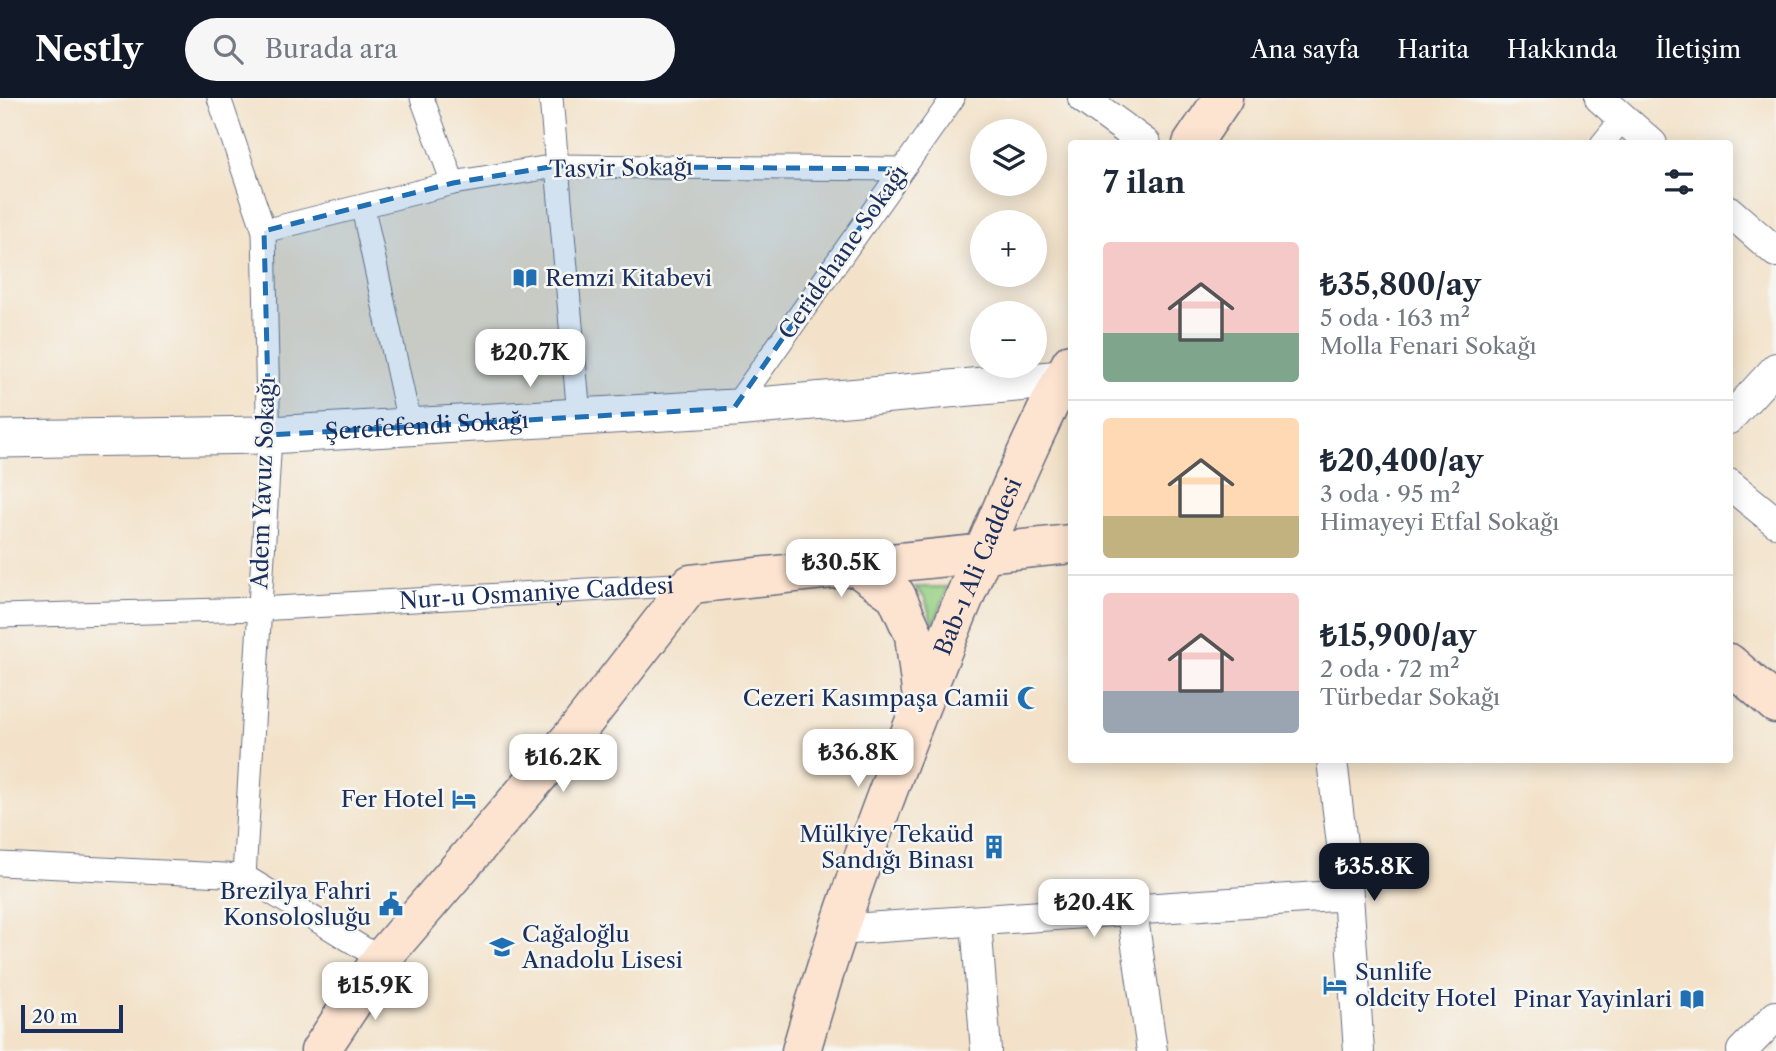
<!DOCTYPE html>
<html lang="tr">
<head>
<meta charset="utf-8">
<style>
	:root { --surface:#fff; --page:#f6f6f7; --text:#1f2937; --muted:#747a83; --line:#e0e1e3; --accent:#111827 }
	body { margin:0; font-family:"Libre Caslon Text",serif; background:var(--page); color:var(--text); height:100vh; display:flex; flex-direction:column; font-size:26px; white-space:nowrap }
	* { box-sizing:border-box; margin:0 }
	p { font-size:23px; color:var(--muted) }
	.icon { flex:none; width:38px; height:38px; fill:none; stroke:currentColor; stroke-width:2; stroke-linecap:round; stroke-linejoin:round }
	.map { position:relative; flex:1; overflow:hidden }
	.sheet { position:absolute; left:1068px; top:42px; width:665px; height:623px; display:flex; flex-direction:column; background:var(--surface); border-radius:7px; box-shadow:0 4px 18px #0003 }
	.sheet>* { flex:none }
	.fabs { position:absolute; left:970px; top:21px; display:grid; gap:14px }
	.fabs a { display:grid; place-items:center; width:77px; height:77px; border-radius:50%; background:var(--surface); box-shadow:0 4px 18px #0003; font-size:35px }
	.scale { position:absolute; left:21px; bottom:18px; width:102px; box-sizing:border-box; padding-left:7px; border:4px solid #1b2f5e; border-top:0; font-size:19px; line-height:24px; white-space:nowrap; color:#1b2f5e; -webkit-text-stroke:5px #f6f6f2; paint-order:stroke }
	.price { position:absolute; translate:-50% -60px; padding:0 16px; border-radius:14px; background:#fff; color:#222; font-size:23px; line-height:46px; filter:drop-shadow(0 2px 4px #0008) }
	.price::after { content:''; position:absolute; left:50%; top:42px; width:21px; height:16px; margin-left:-10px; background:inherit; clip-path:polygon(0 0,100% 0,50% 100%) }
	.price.active { background:var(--accent); color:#fff }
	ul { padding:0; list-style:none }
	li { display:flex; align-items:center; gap:21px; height:175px; padding:0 35px }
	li+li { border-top:2px solid var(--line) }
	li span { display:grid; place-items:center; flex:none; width:196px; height:140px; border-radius:7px; color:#555 }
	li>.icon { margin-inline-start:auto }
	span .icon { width:84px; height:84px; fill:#fffc; stroke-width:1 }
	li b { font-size:30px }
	h2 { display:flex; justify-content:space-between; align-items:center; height:84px; padding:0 35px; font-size:30px }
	header { display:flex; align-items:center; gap:42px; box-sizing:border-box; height:98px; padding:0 35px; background:var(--accent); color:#fff }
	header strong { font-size:33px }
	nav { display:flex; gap:38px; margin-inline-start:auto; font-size:24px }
	.search { width:490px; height:63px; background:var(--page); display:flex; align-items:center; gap:18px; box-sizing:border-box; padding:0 24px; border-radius:38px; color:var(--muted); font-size:26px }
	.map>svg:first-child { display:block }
	.green { fill:#96cf82; stroke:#587f70; stroke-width:2 }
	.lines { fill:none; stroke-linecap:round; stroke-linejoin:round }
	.pedestrian-casing { stroke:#676e83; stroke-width:25 }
	.minor-casing { stroke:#676e83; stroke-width:32 }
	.tertiary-casing { stroke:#676e83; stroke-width:39 }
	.secondary-casing { stroke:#676e83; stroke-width:41 }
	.pedestrian { stroke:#fff; stroke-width:23 }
	.minor { stroke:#fff; stroke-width:30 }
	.tertiary { stroke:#fff; stroke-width:37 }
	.secondary { stroke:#fde4d1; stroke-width:38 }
	.marked { fill:#1f6fb2; fill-opacity:0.2; stroke:#1f6fb2; stroke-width:5; stroke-dasharray:14 9; stroke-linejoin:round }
	.labels { text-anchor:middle; stroke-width:5; stroke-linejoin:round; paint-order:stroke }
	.street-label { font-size:23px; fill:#1b2f5e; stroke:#f6f6f2 }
	.poi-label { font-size:23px; fill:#1b2f5e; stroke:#f6f6f2; text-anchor:end }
</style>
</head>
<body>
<header>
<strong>Nestly</strong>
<div class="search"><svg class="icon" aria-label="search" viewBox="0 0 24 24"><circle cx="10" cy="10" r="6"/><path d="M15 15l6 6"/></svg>Burada ara</div>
<nav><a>Ana sayfa</a><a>Harita</a><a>Hakkında</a><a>İletişim</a></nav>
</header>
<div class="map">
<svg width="1776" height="953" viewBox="0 0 1776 953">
	<rect width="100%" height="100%" fill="#f6f6f2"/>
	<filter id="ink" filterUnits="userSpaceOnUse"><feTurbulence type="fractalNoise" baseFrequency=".0143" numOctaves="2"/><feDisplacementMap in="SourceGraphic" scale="14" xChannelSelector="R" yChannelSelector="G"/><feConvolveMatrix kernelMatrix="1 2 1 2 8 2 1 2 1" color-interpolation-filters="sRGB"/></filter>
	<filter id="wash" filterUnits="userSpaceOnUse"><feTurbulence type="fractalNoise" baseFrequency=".00686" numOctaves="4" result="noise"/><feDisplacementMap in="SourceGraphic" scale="28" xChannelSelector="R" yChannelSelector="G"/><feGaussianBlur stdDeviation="1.57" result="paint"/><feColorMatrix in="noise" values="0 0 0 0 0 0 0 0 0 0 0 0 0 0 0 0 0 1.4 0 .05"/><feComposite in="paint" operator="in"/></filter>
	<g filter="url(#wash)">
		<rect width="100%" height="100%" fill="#f3e2c9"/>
		<path class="green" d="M 915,489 L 948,489 L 933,528 L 925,500 Z"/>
	</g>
	<g filter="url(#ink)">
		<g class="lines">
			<g class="pedestrian-casing">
				<g id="pedestrian">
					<path d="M 219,0 L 264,133 L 269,356 L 244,778"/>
					<path d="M 422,0 L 453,85"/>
					<path d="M 551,0 L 579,318"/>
					<path d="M 1602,46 L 1623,20"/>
					<path d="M 363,110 L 405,306 L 412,326"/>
					<path d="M 264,133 L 453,85 L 556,68 L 901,71"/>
					<path d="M 734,310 L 953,0"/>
					<path id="s1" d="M 0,518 L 259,511 L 691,486"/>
					<path d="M 0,766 L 244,778 L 381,861"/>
				</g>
			</g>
			<g class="minor-casing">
				<path id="minor" d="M 1083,0 L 1146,46
					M 1600,0 L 1652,46
					M 1729,113 L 1776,154
					M 1729,321 L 1776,270
					M 1729,386 L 1776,424
					M 1332,662 L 1348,797 L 1359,953
					M 1132,813 L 1152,953
					M 976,824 L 986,953
					M 837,832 L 1348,797
					M 1742,953 L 1776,918"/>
			</g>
			<g class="tertiary-casing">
				<g id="tertiary">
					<path id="s2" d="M 0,341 L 269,337 L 734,310 L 1062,281"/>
				</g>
			</g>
			<g class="secondary-casing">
				<g id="secondary">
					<path d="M 1192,46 L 1223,0"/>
					<path d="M 858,470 L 896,497 L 914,537 L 922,601"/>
					<path d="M 1729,565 L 1776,606"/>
					<path d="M 320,953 L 381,861 L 576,634 L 691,486 L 1071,446"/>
					<path id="s3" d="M 801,953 C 843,805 899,660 957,517 C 993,432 1027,346 1071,265"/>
				</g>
			</g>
			<use href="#pedestrian" class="pedestrian"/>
			<use href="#minor" class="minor"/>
			<use href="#tertiary" class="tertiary"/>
			<use href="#secondary" class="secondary"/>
		</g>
	</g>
	<path class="marked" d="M 556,68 L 901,71 L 734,310 L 269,337 L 264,133 L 453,85 Z"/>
	<defs>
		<g id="library-bare" transform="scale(1.89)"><path d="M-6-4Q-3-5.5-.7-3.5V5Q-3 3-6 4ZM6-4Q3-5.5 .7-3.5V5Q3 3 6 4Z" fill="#1f6fb2" stroke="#f6f6f2" stroke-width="2.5" paint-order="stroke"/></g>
		<g id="mosque-bare" transform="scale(1.89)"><path d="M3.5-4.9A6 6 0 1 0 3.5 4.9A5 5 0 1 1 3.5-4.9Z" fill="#1f6fb2" stroke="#f6f6f2" stroke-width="2.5" paint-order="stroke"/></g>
		<g id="hotel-bare" transform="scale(1.89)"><path d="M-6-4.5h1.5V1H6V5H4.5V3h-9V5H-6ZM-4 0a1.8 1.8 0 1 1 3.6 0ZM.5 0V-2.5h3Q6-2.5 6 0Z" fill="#1f6fb2" stroke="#f6f6f2" stroke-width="2.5" paint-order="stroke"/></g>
		<g id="building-bare" transform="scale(1.89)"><path d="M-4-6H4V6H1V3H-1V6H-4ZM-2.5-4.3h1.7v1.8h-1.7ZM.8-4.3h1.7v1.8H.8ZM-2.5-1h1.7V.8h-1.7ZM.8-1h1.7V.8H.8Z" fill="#1f6fb2" stroke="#f6f6f2" stroke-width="2.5" paint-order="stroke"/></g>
		<g id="civic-bare" transform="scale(1.89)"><path d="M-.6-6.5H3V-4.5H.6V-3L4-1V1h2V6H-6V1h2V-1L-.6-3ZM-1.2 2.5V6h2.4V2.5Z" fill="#1f6fb2" stroke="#f6f6f2" stroke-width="2.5" paint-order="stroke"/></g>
		<g id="school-bare" transform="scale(1.89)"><path d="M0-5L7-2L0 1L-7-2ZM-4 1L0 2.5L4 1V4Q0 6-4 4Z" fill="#1f6fb2" stroke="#f6f6f2" stroke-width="2.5" paint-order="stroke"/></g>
	</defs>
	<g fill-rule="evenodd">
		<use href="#library-bare" x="525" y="180"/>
		<use href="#mosque-bare" x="1029" y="600"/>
		<use href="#hotel-bare" x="464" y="701"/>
		<use href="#building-bare" x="994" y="749"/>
		<use href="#civic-bare" x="391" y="806"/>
		<use href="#school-bare" x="502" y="849"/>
		<use href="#hotel-bare" x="1335" y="887"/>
		<use href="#library-bare" x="1692" y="901"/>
	</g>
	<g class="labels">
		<g class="street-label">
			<text transform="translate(621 70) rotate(-1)" y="8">Tasvir Sokağı</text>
			<text transform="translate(843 154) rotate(-55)" y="8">Ceridehane Sokağı</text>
			<text dy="8" stroke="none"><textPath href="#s2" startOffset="427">Şerefefendi Sokağı</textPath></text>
			<text transform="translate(263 385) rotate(-88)" y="8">Adem Yavuz Sokağı</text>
			<text dy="8" stroke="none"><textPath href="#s3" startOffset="516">Bab-ı Ali Caddesi</textPath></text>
			<text dy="8" stroke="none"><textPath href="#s1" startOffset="537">Nur-u Osmaniye Caddesi</textPath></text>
		</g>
		<g class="poi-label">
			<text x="545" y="188" text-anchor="start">Remzi Kitabevi</text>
			<text x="1009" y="608">Cezeri Kasımpaşa Camii</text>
			<text x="444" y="709">Fer Hotel</text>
			<text x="974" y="744">Mülkiye Tekaüd<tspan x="974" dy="26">Sandığı Binası</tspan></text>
			<text x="371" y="801">Brezilya Fahri<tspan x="371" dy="26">Konsolosluğu</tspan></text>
			<text x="522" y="844" text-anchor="start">Cağaloğlu<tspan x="522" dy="26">Anadolu Lisesi</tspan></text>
			<text x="1355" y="882" text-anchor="start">Sunlife<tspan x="1355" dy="26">oldcity Hotel</tspan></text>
			<text x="1672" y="909">Pinar Yayinlari</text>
		</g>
	</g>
</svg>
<div class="fabs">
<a><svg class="icon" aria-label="layers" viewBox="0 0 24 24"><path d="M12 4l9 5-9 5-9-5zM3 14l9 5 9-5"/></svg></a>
<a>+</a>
<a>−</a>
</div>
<div class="scale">20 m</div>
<b class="price" style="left:530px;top:291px">₺20.7K</b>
<b class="price" style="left:841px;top:501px">₺30.5K</b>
<b class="price" style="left:858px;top:691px">₺36.8K</b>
<b class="price" style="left:563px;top:696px">₺16.2K</b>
<b class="price active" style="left:1374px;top:805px">₺35.8K</b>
<b class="price" style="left:1094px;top:841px">₺20.4K</b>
<b class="price" style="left:375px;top:924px">₺15.9K</b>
<section class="sheet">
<h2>7 ilan<svg class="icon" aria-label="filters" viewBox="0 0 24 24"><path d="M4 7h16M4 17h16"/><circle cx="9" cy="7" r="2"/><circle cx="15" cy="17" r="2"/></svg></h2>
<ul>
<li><span style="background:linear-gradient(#f6c9c9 65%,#7fa58c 0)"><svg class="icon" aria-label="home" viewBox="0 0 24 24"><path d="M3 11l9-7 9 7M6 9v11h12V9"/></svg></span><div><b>₺35,800/ay</b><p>5 oda · 163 m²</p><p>Molla Fenari Sokağı</p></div></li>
<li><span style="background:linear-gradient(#ffd9b3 70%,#c2b280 0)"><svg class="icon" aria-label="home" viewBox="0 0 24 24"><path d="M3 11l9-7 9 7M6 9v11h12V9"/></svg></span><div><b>₺20,400/ay</b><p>3 oda · 95 m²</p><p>Himayeyi Etfal Sokağı</p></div></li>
<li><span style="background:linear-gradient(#f6c9c9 70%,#9aa5b1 0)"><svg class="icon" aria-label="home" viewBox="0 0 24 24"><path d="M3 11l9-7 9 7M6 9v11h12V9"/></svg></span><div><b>₺15,900/ay</b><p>2 oda · 72 m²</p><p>Türbedar Sokağı</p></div></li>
</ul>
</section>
</div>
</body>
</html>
